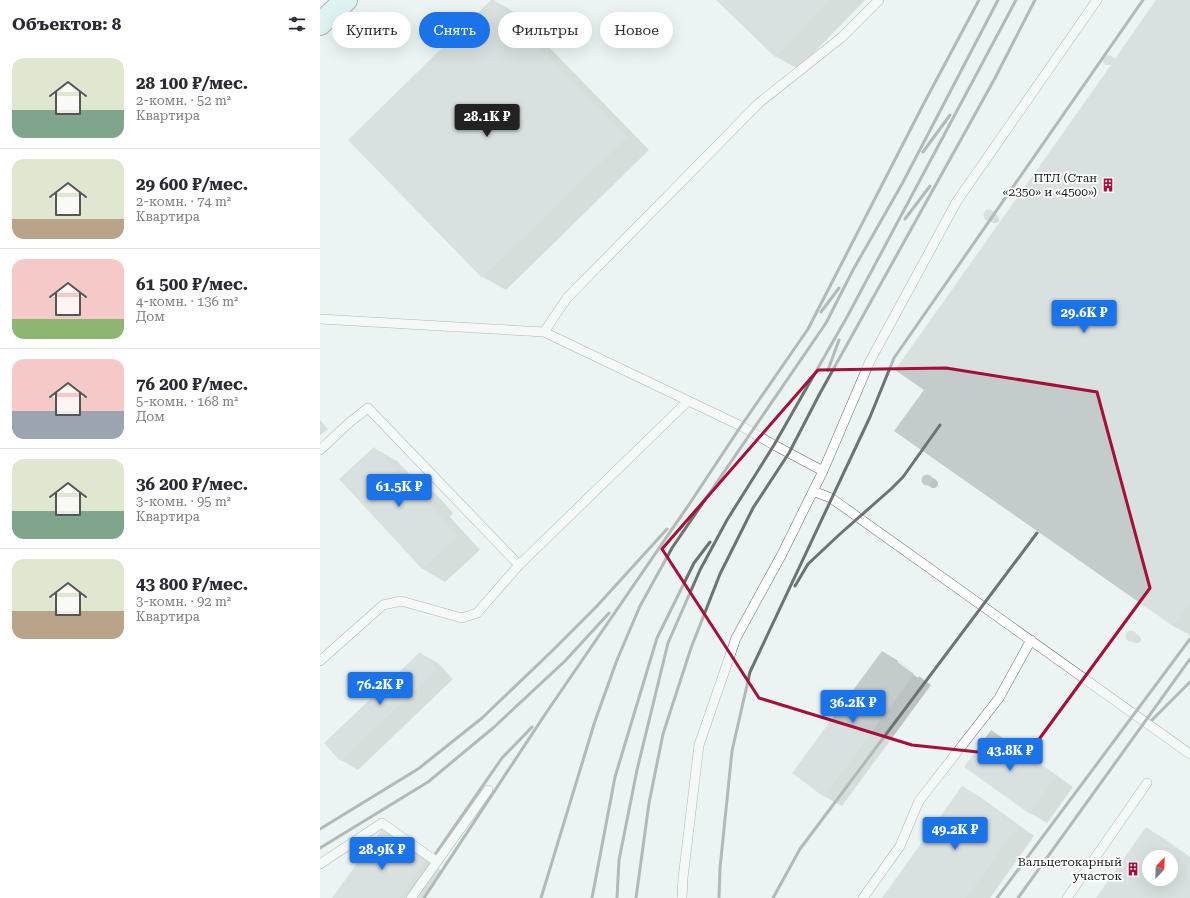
<!DOCTYPE html>
<html lang="ru">
<head>
<meta charset="utf-8">
<style>
	:root { --surface:#fff; --page:#f7f7f7; --text:#2b2b33; --muted:#7c7c81; --line:#e1e1e2; --accent:#1a73e8 }
	body { margin:0; font-family:"Roboto Serif",serif; background:var(--page); color:var(--text); height:100vh; display:flex; flex-direction:column; font-size:15px; white-space:nowrap }
	* { box-sizing:border-box; margin:0 }
	p { font-size:13px; color:var(--muted) }
	.icon { flex:none; width:22px; height:22px; fill:none; stroke:currentColor; stroke-width:2; stroke-linecap:round; stroke-linejoin:round }
	.map { position:relative; flex:1; overflow:hidden }
	.sheet { display:flex; flex-direction:column; background:var(--surface); width:320px }
	.sheet>* { flex:none }
	.top-card { position:absolute; left:12px; top:12px; width:380px; height:36px; display:flex; gap:8px }
	.needle { width:26px; rotate:23deg }
	.fabs { position:absolute; left:822px; top:850px; display:grid; gap:8px }
	.fabs a { display:grid; place-items:center; width:36px; height:36px; border-radius:50%; background:var(--surface); box-shadow:0 4px 16px #0002; font-size:20px }
	.price { position:absolute; translate:-50% -34px; padding:0 9px; border-radius:4px; background:var(--accent); color:#fff; font-size:13px; line-height:26px; filter:drop-shadow(0 1px 2px #0008) }
	.price::after { content:''; position:absolute; left:50%; top:24px; width:12px; height:9px; margin-left:-6px; background:inherit; clip-path:polygon(0 0,100% 0,50% 100%) }
	.price.current { background:#222; color:#fff }
	ul { padding:0; list-style:none }
	li { display:flex; align-items:center; gap:12px; height:100px; padding:0 12px }
	li+li { border-top:1px solid var(--line) }
	li span { display:grid; place-items:center; flex:none; width:112px; height:80px; border-radius:12px; color:#555 }
	li>.icon { margin-inline-start:auto }
	span .icon { width:48px; height:48px; fill:#fffc; stroke-width:1 }
	li b { font-size:17px }
	h2 { display:flex; justify-content:space-between; align-items:center; height:48px; padding:0 12px; font-size:17px }
	.chip { padding:0 14px; border-radius:18px; background:var(--surface); box-shadow:0 4px 16px #0002; font-size:14px; line-height:36px }
	.chip.current { background:var(--accent); color:#fff }
	main { display:flex; flex:1; min-height:0 }
	.map>svg:first-child { display:block }
	.shadow { fill:#0003; fill-rule:evenodd }
	.building { fill:#c3cbcb; fill-rule:evenodd }
	.lines { fill:none; stroke-linecap:round; stroke-linejoin:round }
	.lane-casing { stroke:#676e6e; stroke-width:10 }
	.secondary-casing { stroke:#676e6e; stroke-width:24 }
	.lane { stroke:#fff; stroke-width:9 }
	.secondary { stroke:#cef2f2; stroke-width:22 }
	.rail { stroke:#6d7272; stroke-width:3 }
	.marked { fill:none; stroke:#a70e38; stroke-width:3; stroke-linejoin:round }
	.labels { text-anchor:middle; stroke-width:3.5; stroke-linejoin:round; paint-order:stroke }
	.poi-label { font-size:12px; fill:#1b1e1e; stroke:#fff; text-anchor:end }
</style>
</head>
<body>
<main>
<section class="sheet">
<h2>Объектов: 8<svg class="icon" aria-label="filters" viewBox="0 0 24 24"><path d="M4 7h16M4 17h16"/><circle cx="9" cy="7" r="2"/><circle cx="15" cy="17" r="2"/></svg></h2>
<ul>
<li><span style="background:linear-gradient(#dfe7d0 65%,#7fa58c 0)"><svg class="icon" aria-label="home" viewBox="0 0 24 24"><path d="M3 11l9-7 9 7M6 9v11h12V9"/></svg></span><div><b>28 100 ₽/мес.</b><p>2-комн. · 52 m²</p><p>Квартира</p></div></li>
<li><span style="background:linear-gradient(#dfe7d0 75%,#b9a48a 0)"><svg class="icon" aria-label="home" viewBox="0 0 24 24"><path d="M3 11l9-7 9 7M6 9v11h12V9"/></svg></span><div><b>29 600 ₽/мес.</b><p>2-комн. · 74 m²</p><p>Квартира</p></div></li>
<li><span style="background:linear-gradient(#f6c9c9 75%,#8fb573 0)"><svg class="icon" aria-label="home" viewBox="0 0 24 24"><path d="M3 11l9-7 9 7M6 9v11h12V9"/></svg></span><div><b>61 500 ₽/мес.</b><p>4-комн. · 136 m²</p><p>Дом</p></div></li>
<li><span style="background:linear-gradient(#f6c9c9 65%,#9aa5b1 0)"><svg class="icon" aria-label="home" viewBox="0 0 24 24"><path d="M3 11l9-7 9 7M6 9v11h12V9"/></svg></span><div><b>76 200 ₽/мес.</b><p>5-комн. · 168 m²</p><p>Дом</p></div></li>
<li><span style="background:linear-gradient(#dfe7d0 65%,#7fa58c 0)"><svg class="icon" aria-label="home" viewBox="0 0 24 24"><path d="M3 11l9-7 9 7M6 9v11h12V9"/></svg></span><div><b>36 200 ₽/мес.</b><p>3-комн. · 95 m²</p><p>Квартира</p></div></li>
<li><span style="background:linear-gradient(#dfe7d0 65%,#b9a48a 0)"><svg class="icon" aria-label="home" viewBox="0 0 24 24"><path d="M3 11l9-7 9 7M6 9v11h12V9"/></svg></span><div><b>43 800 ₽/мес.</b><p>3-комн. · 92 m²</p><p>Квартира</p></div></li>
</ul>
</section>
<div class="map">
<svg width="870" height="898" viewBox="0 0 870 898">
	<rect width="100%" height="100%" fill="#ebf4f3"/>
	<path class="shadow" d="M 173,0 L 196,13 L 329,150 L 186,290 L 163,277 L 29,140 Z
		M 398,0 L 545,0 L 478,69 L 455,56 Z
		M 838,0 L 870,0 L 870,635 L 853,626 L 576,430 L 605,389 L 791,66 L 790,66 L 795,66 L 790,56 L 795,59 Z
		M 668,212 L 671,212 L 677,215 L 679,218 L 679,221 L 677,223 L 673,223 L 668,220 L 665,217 L 665,214 Z
		M 0,420 L 8,429 L 0,435 Z
		M 54,448 L 77,461 L 98,483 L 115,493 L 133,513 L 130,517 L 160,550 L 125,582 L 103,569 L 20,479 Z
		M 606,476 L 609,476 L 615,479 L 618,482 L 618,485 L 615,488 L 612,488 L 606,484 L 604,482 L 604,478 Z
		M 809,632 L 812,632 L 818,635 L 821,638 L 821,641 L 818,643 L 815,643 L 809,640 L 807,637 L 807,634 Z
		M 563,652 L 580,662 L 611,685 L 522,806 L 504,796 ZM 578,661 L 599,676 L 598,678 L 578,663 Z
		M 100,653 L 118,663 L 133,679 L 38,770 L 21,760 Z
		M 671,731 L 688,741 L 753,787 L 727,823 L 710,813 Z
		M 643,787 L 660,797 L 714,836 L 670,898 L 563,898 Z
		M 826,828 L 843,838 L 870,857 L 870,898 L 777,898 ZM 829,857 L 851,857 L 851,879 L 829,879 Z
		M 62,830 L 79,840 L 122,871 L 103,898 L 14,898 Z"/>
	<path class="building" d="M 171,0 L 174,0 L 307,137 L 162,278 L 28,140 Z
		M 396,0 L 510,0 L 455,57 Z
		M 836,0 L 870,0 L 870,602 L 853,626 L 574,431 L 604,390 L 575,370 L 791,65 L 786,65 L 783,62 L 784,56 L 790,55 L 792,56 L 794,60 Z
		M663.5 215a5.5 5.5 0 1 1 11 0a5.5 5.5 0 1 1-11 0Z
		M 54,447 L 88,483 L 92,479 L 111,500 L 108,503 L 138,536 L 102,569 L 19,479 Z
		M601.5 480a5.5 5.5 0 1 1 11 0a5.5 5.5 0 1 1-11 0Z
		M805.5 636a5.5 5.5 0 1 1 11 0a5.5 5.5 0 1 1-11 0Z
		M 562,651 L 594,674 L 504,797 L 472,773 Z
		M 100,652 L 117,669 L 20,761 L 4,743 Z
		M 671,730 L 736,776 L 710,814 L 644,767 Z
		M 642,786 L 698,826 L 646,898 L 562,898 Z
		M 826,827 L 870,858 L 870,898 L 776,898 ZM 829,857 L 851,857 L 851,879 L 829,879 Z
		M 62,829 L 106,860 L 79,898 L 12,898 Z"/>
	<g class="lines">
		<g class="lane-casing">
			<path id="lane" d="M 0,319 L 224,332 L 421,426 L 454,445 L 503,471
				M 224,332 L 247,298 L 439,103 L 522,37 L 559,0
				M 0,450 L 30,422 L 48,408 L 199,565
				M 493,491 L 511,498 L 870,754
				M 0,661 L 63,605 L 81,601 L 142,618 L 157,613 L 199,565 L 368,401
				M 0,864 L 62,823 L 117,862
				M 91,898 L 168,790
				M 362,898 L 363,878 L 379,745 L 416,638 L 462,554 L 503,471 L 550,361 L 637,201 L 777,0
				M 543,898 L 580,846 L 599,801 L 679,698 L 711,640
				M 747,898 L 827,783"/>
		</g>
		<g class="secondary-casing">
			<path id="secondary" d="M 0,24 L 26,0"/>
		</g>
		<use href="#lane" class="lane"/>
		<use href="#secondary" class="secondary"/>
		<path class="rail" d="M 603,152 L 630,115
			M 585,219 L 610,186
			M 501,312 L 519,288
			M 508,370 L 519,340
			M 475,586 L 488,564 L 520,534 L 571,489 L 583,477 L 620,425
			M 832,720 L 870,682
			M 0,829 L 98,769 L 162,718 L 231,652 L 277,606 L 347,529
			M 0,848 L 108,782 L 173,728 L 245,661 L 289,613
			M 116,853 L 182,758 L 212,727
			M 104,898 L 226,713 L 370,503 L 421,426 L 488,329 L 603,105 L 659,0
			M 221,898 L 275,721 L 297,660 L 320,606 L 352,548 L 506,323 L 533,270 L 582,184 L 678,0
			M 272,898 L 295,777 L 337,638 L 374,563 L 390,542
			M 297,898 L 299,860 L 317,770 L 348,643 L 380,570 L 407,520 L 454,445 L 527,317 L 696,0
			M 316,898 L 329,803 L 343,734 L 371,648 L 400,574 L 433,508 L 469,453 L 499,395 L 674,80 L 715,0
			M 399,898 L 400,868 L 412,751 L 430,672 L 550,417 L 574,358 L 823,0
			M 453,898 L 480,849 L 717,533
			M 677,898 L 870,639
			M 698,898 L 870,659"/>
	</g>
	<path d="M0 0H870V898H0ZM 626,368 L 777,392 L 830,588 L 706,757 L 592,745 L 439,698 L 342,549 L 498,370 Z" fill="#ebf4f3" fill-opacity=".55" fill-rule="evenodd"/>
	<path class="marked" d="M 626,368 L 777,392 L 830,588 L 706,757 L 592,745 L 439,698 L 342,549 L 498,370 Z"/>
	<defs>
		<g id="building-bare" transform="scale(1.08)"><path d="M-4-6H4V6H1V3H-1V6H-4ZM-2.5-4.3h1.7v1.8h-1.7ZM.8-4.3h1.7v1.8H.8ZM-2.5-1h1.7V.8h-1.7ZM.8-1h1.7V.8H.8Z" fill="#a70e38" stroke="#fff" stroke-width="2.5" paint-order="stroke"/></g>
	</defs>
	<g fill-rule="evenodd">
		<use href="#building-bare" x="788" y="185"/>
		<use href="#building-bare" x="813" y="869"/>
	</g>
	<g class="labels">
		<g class="poi-label">
			<text x="777" y="182">ПТЛ (Стан<tspan x="777" dy="14">«2350» и «4500»)</tspan></text>
			<text x="802" y="866">Вальцетокарный<tspan x="802" dy="14">участок</tspan></text>
		</g>
	</g>
</svg>
<div class="fabs">
<a><svg class="needle" viewBox="-14 -14 28 28"><path d="M0-13l5 13h-10z" fill="#e53935"/><path d="M0 13l5-13h-10z" fill="#7c7c81"/></svg></a>
</div>
<b class="price current" style="left:167px;top:138px">28.1K ₽</b>
<b class="price" style="left:764px;top:334px">29.6K ₽</b>
<b class="price" style="left:79px;top:508px">61.5K ₽</b>
<b class="price" style="left:60px;top:706px">76.2K ₽</b>
<b class="price" style="left:533px;top:724px">36.2K ₽</b>
<b class="price" style="left:690px;top:772px">43.8K ₽</b>
<b class="price" style="left:635px;top:851px">49.2K ₽</b>
<b class="price" style="left:62px;top:871px">28.9K ₽</b>
<div class="top-card">
<a class="chip">Купить</a>
<a class="chip current">Снять</a>
<a class="chip">Фильтры</a>
<a class="chip">Новое</a>
</div>
</div>
</main>
</body>
</html>
